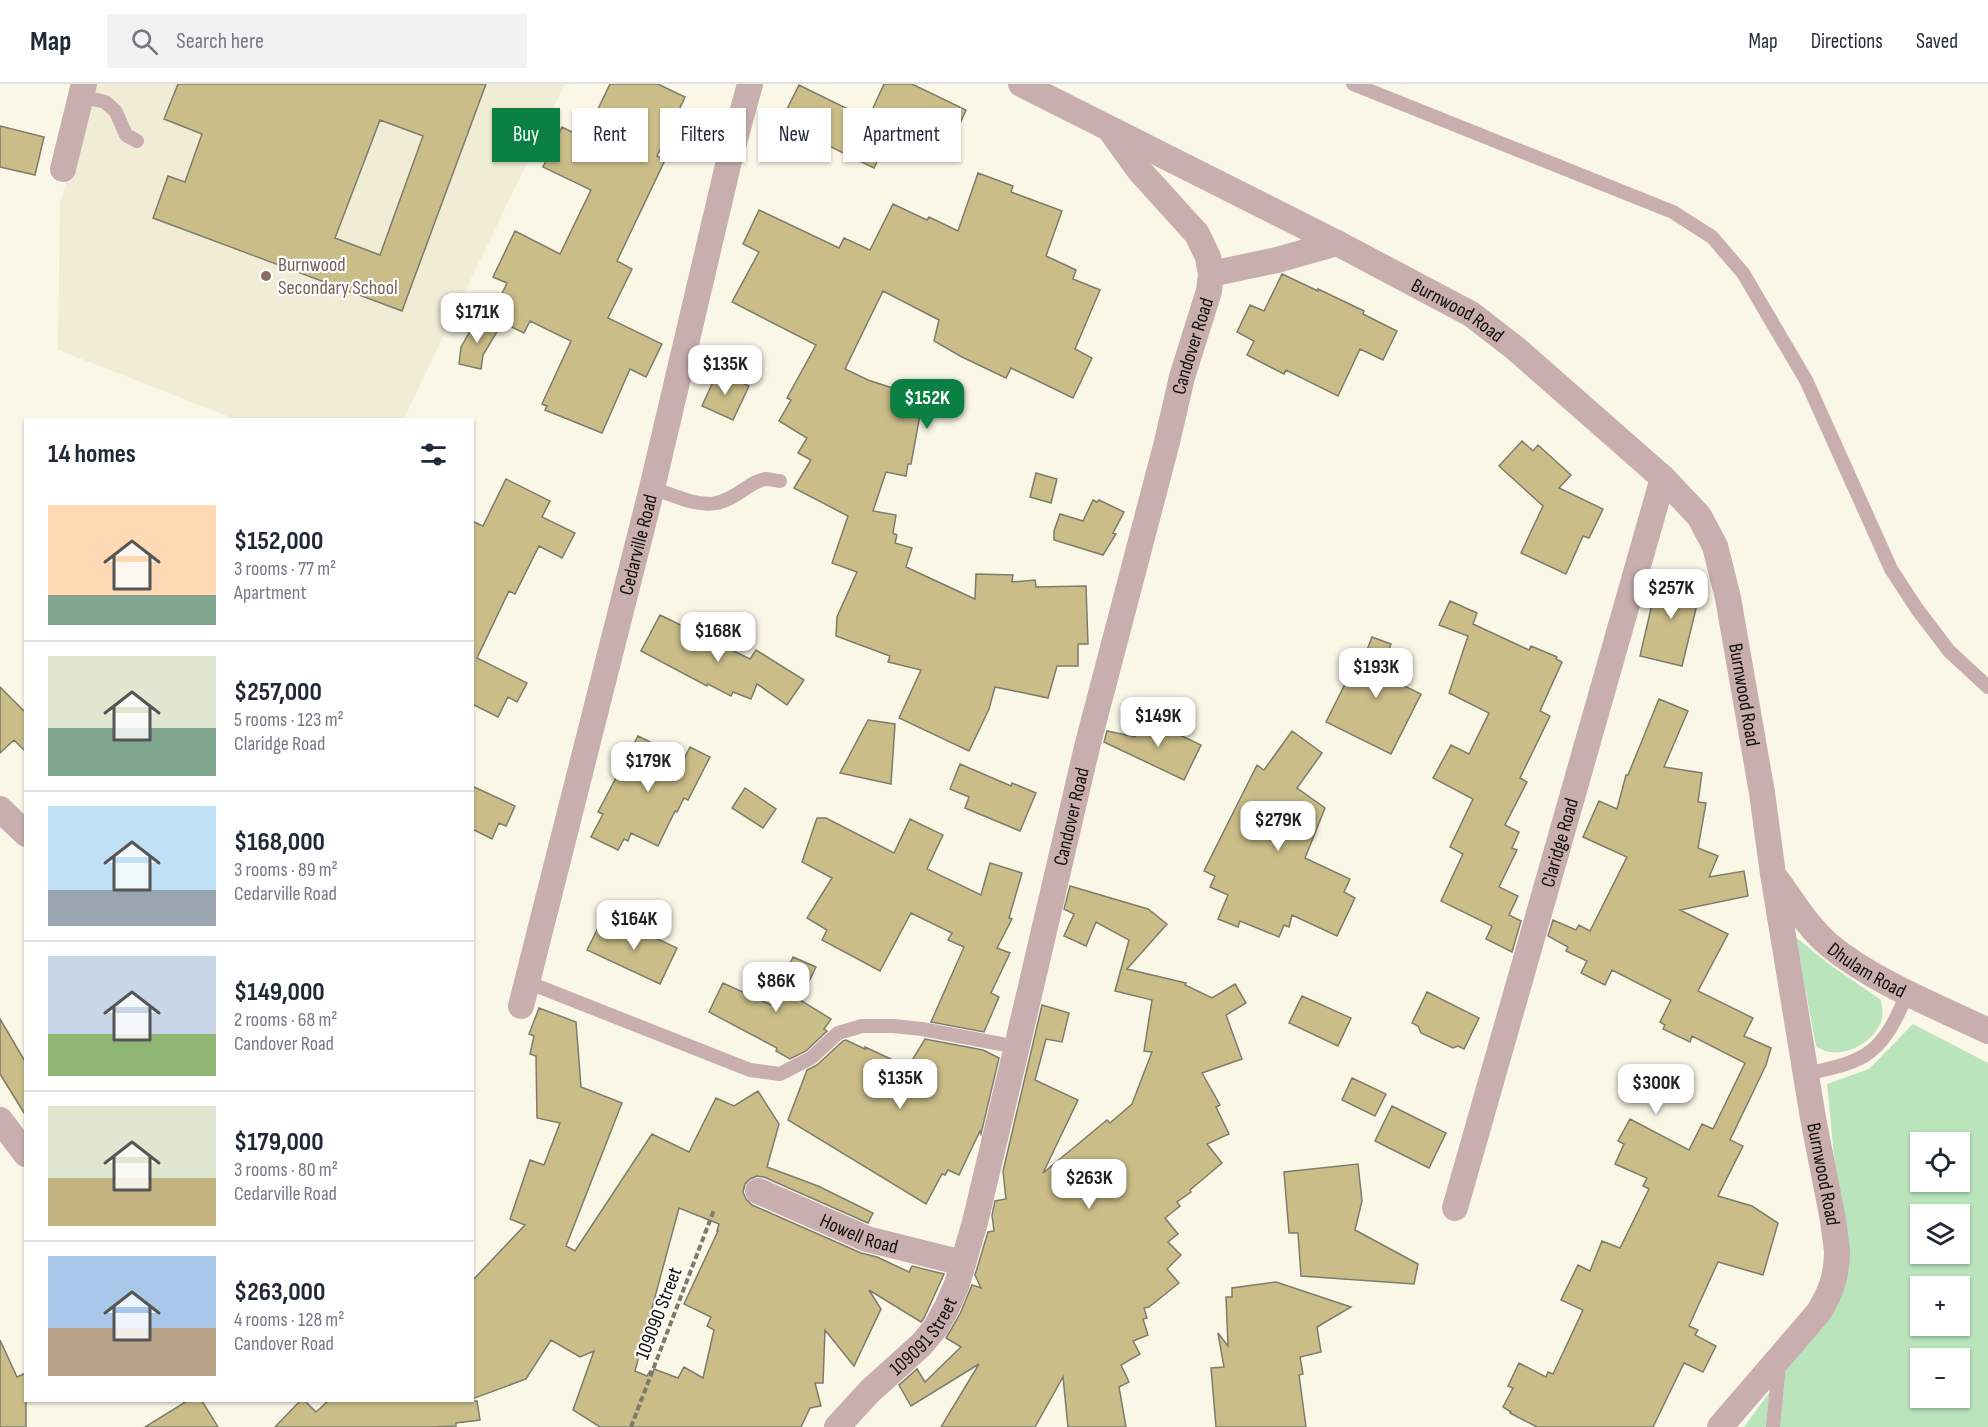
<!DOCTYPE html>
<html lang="en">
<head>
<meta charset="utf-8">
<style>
	:root { --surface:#fff; --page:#f2f2f3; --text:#1f2937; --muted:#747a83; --line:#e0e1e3; --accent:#0b8043 }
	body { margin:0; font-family:"Sofia Sans Condensed",sans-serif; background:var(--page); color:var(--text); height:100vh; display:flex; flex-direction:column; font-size:22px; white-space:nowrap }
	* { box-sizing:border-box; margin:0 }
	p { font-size:20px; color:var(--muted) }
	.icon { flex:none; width:33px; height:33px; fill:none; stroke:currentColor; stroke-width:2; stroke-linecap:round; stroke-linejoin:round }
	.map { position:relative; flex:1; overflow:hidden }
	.sheet { position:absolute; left:24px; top:334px; width:450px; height:984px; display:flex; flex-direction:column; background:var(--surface); border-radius:0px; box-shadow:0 2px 4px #0004 }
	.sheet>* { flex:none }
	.top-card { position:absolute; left:492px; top:24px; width:570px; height:54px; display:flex; gap:12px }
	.buttons { position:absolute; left:1910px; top:1048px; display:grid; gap:12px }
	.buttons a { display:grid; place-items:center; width:60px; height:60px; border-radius:0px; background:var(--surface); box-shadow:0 2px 4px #0004; font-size:30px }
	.price { position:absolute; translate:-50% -51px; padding:0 14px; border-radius:12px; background:#fff; color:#222; font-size:20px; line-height:39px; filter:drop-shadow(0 2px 3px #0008) }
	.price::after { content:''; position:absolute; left:50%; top:36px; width:18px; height:14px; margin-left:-9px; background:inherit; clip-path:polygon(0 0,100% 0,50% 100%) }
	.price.selected { background:var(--accent); color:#fff }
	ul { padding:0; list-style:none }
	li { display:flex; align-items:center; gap:18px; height:150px; padding:0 24px }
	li+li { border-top:2px solid var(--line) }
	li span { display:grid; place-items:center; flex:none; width:168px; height:120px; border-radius:0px; color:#555 }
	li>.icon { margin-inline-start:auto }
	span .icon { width:72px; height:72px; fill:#fffc; stroke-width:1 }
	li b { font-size:26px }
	h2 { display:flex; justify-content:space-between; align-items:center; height:72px; padding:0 24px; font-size:26px }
	.pill { padding:0 21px; border-radius:0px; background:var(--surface); box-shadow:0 2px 4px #0004; font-size:21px; line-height:54px }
	.pill.selected { background:var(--accent); color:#fff }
	header { display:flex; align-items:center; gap:36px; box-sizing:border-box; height:84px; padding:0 30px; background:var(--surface); border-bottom:2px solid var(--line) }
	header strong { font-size:28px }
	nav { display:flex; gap:33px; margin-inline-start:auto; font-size:21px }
	.search { width:420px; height:54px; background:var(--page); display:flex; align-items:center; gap:15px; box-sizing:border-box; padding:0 21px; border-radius:0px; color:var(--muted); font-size:22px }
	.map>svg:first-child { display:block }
	.built { fill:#f1ecd5 }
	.green { fill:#bae4bc; fill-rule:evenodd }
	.building { fill:#cabd88; stroke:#7f7b6d; stroke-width:1.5; fill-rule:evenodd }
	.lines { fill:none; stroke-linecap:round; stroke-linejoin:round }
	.path { stroke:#7d7b70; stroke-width:4; stroke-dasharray:6 3; stroke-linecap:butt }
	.lane { stroke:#c9aeaf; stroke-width:14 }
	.street { stroke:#c9aeaf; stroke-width:26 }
	.education-dot { fill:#8d6e63; stroke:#fff; stroke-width:2 }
	.labels { text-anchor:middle; stroke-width:4.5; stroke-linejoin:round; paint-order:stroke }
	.education-label { font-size:20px; fill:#785e54; stroke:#fff; text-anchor:start }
	.street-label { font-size:20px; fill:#11100a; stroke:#fff }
</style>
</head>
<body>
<header>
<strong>Map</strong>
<div class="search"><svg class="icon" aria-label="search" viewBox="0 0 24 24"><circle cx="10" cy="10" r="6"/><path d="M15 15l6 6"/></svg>Search here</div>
<nav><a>Map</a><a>Directions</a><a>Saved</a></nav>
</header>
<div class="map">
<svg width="1988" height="1343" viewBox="0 0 1988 1343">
	<rect width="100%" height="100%" fill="#fbf7e7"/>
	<path class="built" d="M 93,0 L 565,0 L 403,336 L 238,336 L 58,266 L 60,119 Z"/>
	<path class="green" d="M 1798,855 L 1829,880 L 1881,916 C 1882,922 1883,928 1882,935 C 1875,960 1837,979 1816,962 L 1796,856 Z
		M 1913,940 L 1988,979 L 1988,1343 L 1744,1343 L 1836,1218 L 1845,1185 L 1827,1000 L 1869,985 ZM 1920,1059 L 1959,1059 L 1959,1098 L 1920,1098 ZM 1920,1131 L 1959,1131 L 1959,1170 L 1920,1170 ZM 1920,1203 L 1959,1203 L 1959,1242 L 1920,1242 ZM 1920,1275 L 1959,1275 L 1959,1314 L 1920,1314 Z"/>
	<path class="building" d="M 178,0 L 486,0 L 402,227 L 153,134 L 168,92 L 185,98 L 202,50 L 164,35 ZM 380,36 L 423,52 L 380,171 L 335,154 Z
		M 610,0 L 658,0 L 685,13 L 657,72 L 665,76 L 617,177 L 632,185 L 608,234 L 662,260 L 646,293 L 630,285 L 602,349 L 545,326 L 547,322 L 542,320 L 571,257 L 530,237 L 524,249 L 491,233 L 507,199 L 493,193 L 515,147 L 560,170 L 591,106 L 543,83 L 562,43 L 584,54 Z
		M 884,0 L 912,0 L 966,26 L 953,55 L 900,31 L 874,84 L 819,57 L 817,62 L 778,43 L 799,1 L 868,35 Z
		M 0,42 L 44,53 L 35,91 L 0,83 Z
		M 978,89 L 1013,102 L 1011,108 L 1062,127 L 1046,172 L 1076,186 L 1073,195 L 1100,206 L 1075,265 L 1092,274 L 1073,314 L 1011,284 L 1006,294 L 962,273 L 934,257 L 939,236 L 883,207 L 845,285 L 868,296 L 911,310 L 907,326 L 920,331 L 911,380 L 908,380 L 906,392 L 886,388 L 873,427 L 896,431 L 893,449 L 897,451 L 895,459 L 912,464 L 906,483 L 975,515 L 976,490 L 1013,491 L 1012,498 L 1035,496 L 1036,503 L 1086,502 L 1088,560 L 1078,560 L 1078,582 L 1057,582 L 1048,614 L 995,603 L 989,625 L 969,667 L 899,634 L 921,586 L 888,578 L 890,572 L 836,552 L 837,533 L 857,488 L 832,479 L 848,432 L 794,404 L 811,376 L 798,369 L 807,354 L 779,337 L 791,316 L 787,314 L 816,261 L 732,218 L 759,168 L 743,160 L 759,126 L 839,164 L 844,154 L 870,166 L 893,120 L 927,136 L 929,133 L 958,147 Z
		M 1282,190 L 1318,207 L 1318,205 L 1364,227 L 1363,230 L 1397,247 L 1383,276 L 1360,265 L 1338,312 L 1286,286 L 1284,290 L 1247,271 L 1254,257 L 1237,248 L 1250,221 L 1264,227 Z
		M 478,233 L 498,246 L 483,271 L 481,285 L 459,280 L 461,263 Z
		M 718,287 L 749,302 L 733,336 L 702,322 Z
		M 1522,357 L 1533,367 L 1538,361 L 1571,391 L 1559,404 L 1603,425 L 1589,454 L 1583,452 L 1566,490 L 1521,469 L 1543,422 L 1499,382 Z
		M 1036,389 L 1057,395 L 1051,419 L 1030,413 Z
		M 506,395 L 550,417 L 542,433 L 575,449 L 562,474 L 539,462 L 515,510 L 509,507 L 477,574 L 527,599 L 517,618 L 508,613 L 498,633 L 472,620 L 472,437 L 483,442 Z
		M 1093,416 L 1097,418 L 1099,416 L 1124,428 L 1113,449 L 1116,450 L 1103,471 L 1054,456 L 1054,447 L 1060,430 L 1083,437 Z
		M 1659,490 L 1702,500 L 1682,582 L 1640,572 Z
		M 1450,517 L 1477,529 L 1473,540 L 1529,566 L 1531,562 L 1557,573 L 1556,575 L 1562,578 L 1540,627 L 1550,632 L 1520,694 L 1527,698 L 1505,741 L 1519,748 L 1512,764 L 1517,766 L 1499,803 L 1518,812 L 1509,831 L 1521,837 L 1512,868 L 1486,855 L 1492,842 L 1441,817 L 1463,770 L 1450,763 L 1473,715 L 1433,694 L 1451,661 L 1469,670 L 1489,629 L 1449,609 L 1468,552 L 1439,541 Z
		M 660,531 L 750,575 L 756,566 L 804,596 L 787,621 L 757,600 L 751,615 L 733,608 L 731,612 L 708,600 L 707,602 L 641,567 Z
		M 1372,553 L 1391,560 L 1388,568 L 1411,579 L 1400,600 L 1421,610 L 1391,670 L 1326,638 L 1346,598 L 1353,602 Z
		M 0,603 L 26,629 L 26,668 L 14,656 L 0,669 Z
		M 1659,615 L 1688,627 L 1664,683 L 1702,689 L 1698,718 L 1706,719 L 1698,764 L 1718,772 L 1709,793 L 1744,787 L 1748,812 L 1680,826 L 1728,850 L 1698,907 L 1753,934 L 1744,952 L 1771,964 L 1766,981 L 1730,1056 L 1743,1062 L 1718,1112 L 1752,1122 L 1778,1139 L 1763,1191 L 1718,1178 L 1689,1242 L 1698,1246 L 1695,1251 L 1716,1262 L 1703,1288 L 1684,1279 L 1653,1343 L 1537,1343 L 1510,1329 L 1511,1328 L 1503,1323 L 1513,1304 L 1508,1302 L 1519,1279 L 1546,1293 L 1548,1288 L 1553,1290 L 1583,1226 L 1561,1216 L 1578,1181 L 1590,1187 L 1602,1157 L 1620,1164 L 1649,1105 L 1643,1102 L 1647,1094 L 1615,1080 L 1624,1060 L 1618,1057 L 1630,1035 L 1689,1066 L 1702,1040 L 1713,1045 L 1745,979 L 1692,952 L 1690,958 L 1663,945 L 1665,941 L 1660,938 L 1671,916 L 1612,886 L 1605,901 L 1581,889 L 1587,877 L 1566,867 L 1568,863 L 1548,852 L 1553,836 L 1576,846 L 1579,841 L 1590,847 L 1627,773 L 1583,753 L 1599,717 L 1617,725 L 1626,691 L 1628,691 Z
		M 1144,634 L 1201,661 L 1184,696 L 1104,658 L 1107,647 L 1135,653 Z
		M 868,636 L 895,640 L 891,700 L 840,689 Z
		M 1292,647 L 1322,669 L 1297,704 L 1325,724 L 1305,774 L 1350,795 L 1344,808 L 1355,814 L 1337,852 L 1292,831 L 1289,843 L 1284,841 L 1279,853 L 1240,837 L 1238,843 L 1218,835 L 1228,811 L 1210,803 L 1215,792 L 1204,787 L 1257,681 L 1264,686 Z
		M 638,652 L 684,675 L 690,663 L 710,673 L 688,716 L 684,714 L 677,728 L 675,727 L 658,762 L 631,749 L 628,757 L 624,755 L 618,766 L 591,753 L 603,730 L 598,728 Z
		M 960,680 L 1011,702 L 1012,699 L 1036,709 L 1020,747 L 965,724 L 969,713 L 950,705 Z
		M 472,702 L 515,722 L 506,742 L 499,739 L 492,755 L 472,745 Z
		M 745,704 L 776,725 L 763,744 L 732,724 Z
		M 817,734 L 826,734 L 894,769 L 910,735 L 943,751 L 927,785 L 981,811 L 990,779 L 1022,789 L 1009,834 L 1012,835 L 997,864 L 1010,869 L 991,909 L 999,913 L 984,948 L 931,938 L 964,863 L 948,856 L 952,849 L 911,829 L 880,887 L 822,856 L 827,846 L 807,834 L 832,794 L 802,778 Z
		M 1070,802 L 1148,825 L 1167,840 L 1127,885 L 1186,899 L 1185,901 L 1212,914 L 1235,900 L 1246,919 L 1226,931 L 1242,975 L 1202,989 L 1220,1021 L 1216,1023 L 1229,1050 L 1207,1060 L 1222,1079 L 1190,1106 L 1191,1108 L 1177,1118 L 1180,1122 L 1165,1134 L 1178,1150 L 1168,1158 L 1181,1171 L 1167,1185 L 1179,1199 L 1149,1223 L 1144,1224 L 1147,1234 L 1143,1235 L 1148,1251 L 1133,1257 L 1140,1270 L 1121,1281 L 1129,1298 L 1119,1303 L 1126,1343 L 1068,1343 L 1063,1293 L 1035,1343 L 941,1343 L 979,1280 L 911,1322 L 899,1301 L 917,1285 L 925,1298 L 961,1263 L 946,1254 L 960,1230 L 972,1201 L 981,1204 L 975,1191 L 988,1148 L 994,1147 L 992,1131 L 995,1117 L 1006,1115 L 1003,1087 L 1042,921 L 1069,929 L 1062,958 L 1046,955 L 1035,996 L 1078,1016 L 1043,1089 L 1107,1036 L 1110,1039 L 1132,1020 L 1152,968 L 1144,967 L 1152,916 L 1115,907 L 1129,856 L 1096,838 L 1086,862 L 1064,852 L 1074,830 L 1064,825 Z
		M 615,835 L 677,864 L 660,900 L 587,866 L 597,846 L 607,851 Z
		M 793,873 L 816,883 L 800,916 L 831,935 L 824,945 L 827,947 L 806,967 L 790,975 L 776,967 L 777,964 L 709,928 L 723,899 L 771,921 Z
		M 1427,908 L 1479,934 L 1464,965 L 1458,962 L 1453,964 L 1421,949 L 1418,942 L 1412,939 Z
		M 1302,912 L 1351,934 L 1338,962 L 1289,939 Z
		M 539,924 L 576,938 L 581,1003 L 622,1019 L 566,1162 L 575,1167 L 652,1050 L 689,1068 L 716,1014 L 734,1022 L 758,1007 L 779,1040 L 767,1083 L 818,1102 L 873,1129 L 868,1139 L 764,1093 L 757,1092 L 750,1095 L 745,1100 L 743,1108 L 746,1115 L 752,1121 L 861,1169 L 877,1173 L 909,1188 L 912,1182 L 944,1190 L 924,1234 L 921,1238 L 869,1206 L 881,1225 L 854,1282 L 825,1246 L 823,1299 L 815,1299 L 821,1322 L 810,1324 L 801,1343 L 600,1343 L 573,1326 L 594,1267 L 580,1273 L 551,1256 L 526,1295 L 472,1315 L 472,1197 L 525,1141 L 510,1135 L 530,1076 L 544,1081 L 560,1039 L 537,1034 L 536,972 L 530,970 L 534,952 L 529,950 ZM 679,1124 L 719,1140 L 717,1147 L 718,1147 L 684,1220 L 711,1233 L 707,1242 L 714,1246 L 703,1294 L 684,1283 L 678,1294 L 654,1285 L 653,1288 L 650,1287 L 647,1292 L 635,1287 Z
		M 0,935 L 26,979 L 26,1032 L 0,990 Z
		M 925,955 L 983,966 L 999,974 L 981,1050 L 980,1047 L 959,1091 L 948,1086 L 945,1091 L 942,1090 L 926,1120 L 788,1036 L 807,986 L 817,981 L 843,957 L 846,956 L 865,965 L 865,963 L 908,983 Z
		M 1352,994 L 1386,1010 L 1375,1032 L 1342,1016 Z
		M 1392,1022 L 1446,1049 L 1429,1084 L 1375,1057 Z
		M 1358,1080 L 1362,1117 L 1355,1146 L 1418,1180 L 1414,1200 L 1301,1192 L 1298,1149 L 1289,1149 L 1284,1088 Z
		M 1276,1198 L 1351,1223 L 1317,1243 L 1321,1268 L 1300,1273 L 1303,1290 L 1299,1291 L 1306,1343 L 1216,1343 L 1211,1284 L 1224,1283 L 1218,1249 L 1228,1262 L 1226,1213 L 1232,1213 L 1232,1204 Z
		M 0,1256 L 17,1293 L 26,1289 L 26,1343 L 0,1343 Z
		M 187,1317 L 202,1317 L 218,1343 L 145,1343 Z
		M 300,1317 L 305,1317 L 316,1328 L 328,1317 L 477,1317 L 480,1336 L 456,1339 L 456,1342 L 435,1343 L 275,1343 Z"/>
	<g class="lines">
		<path class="path" d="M 631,1343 L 714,1126"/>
		<path class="lane" d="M 1353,0 L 1673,128 L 1712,153 L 1743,189 L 1806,296 L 1891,485 L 1917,525 L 1949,567 L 1988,603
			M 81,12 L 105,18 L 111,23 L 116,28 L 126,51 L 137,57
			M 652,404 C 671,410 696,423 716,419 C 736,416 751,396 766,395 C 770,395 776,397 780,397
			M 527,898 L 750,986 L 780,990 L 811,974 L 838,949 L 862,942 L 893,942 L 922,945 L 1017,963
			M 1806,990 C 1826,985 1854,981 1871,967 C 1889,953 1899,928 1908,908
			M 1773,1343 L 1779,1280"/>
		<g class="street">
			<path id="s1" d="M 1021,0 L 1337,159 L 1471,230 L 1515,264 L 1663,394 L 1699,432 L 1715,462 L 1728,514 L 1762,709 L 1773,790 L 1813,1034 L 1833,1136 L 1837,1167 C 1837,1191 1831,1209 1818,1229 L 1720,1343"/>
			<path d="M 63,85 L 84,0"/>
			<path d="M 1211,190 L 1277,176 L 1337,159"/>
			<path d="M 0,725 L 26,750"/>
			<path id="s2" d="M 1777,796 C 1793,818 1808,843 1829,861 C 1874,898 1936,922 1988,947"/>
			<path id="s3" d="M 521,922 L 652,404 L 729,77 L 750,0"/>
			<path d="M 0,1036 L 26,1070"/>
			<path id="s4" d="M 758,1107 L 867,1155 L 963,1179"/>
			<path id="s5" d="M 1455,1124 L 1663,394"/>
			<path id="s6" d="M 837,1343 L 870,1307 L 921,1261 L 936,1243 L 947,1223 L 957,1200 L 975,1138 L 1018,958 L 1087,663 L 1167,358 L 1182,293 L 1209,207 L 1211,190 L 1208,173 L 1197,150 L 1139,86 L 1111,47"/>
		</g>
	</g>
	<circle class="education-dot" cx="266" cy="192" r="6"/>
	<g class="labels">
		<g class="education-label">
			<text x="278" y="187">Burnwood<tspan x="278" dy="23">Secondary School</tspan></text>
		</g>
		<g class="street-label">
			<text dy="7" stroke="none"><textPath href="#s1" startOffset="492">Burnwood Road</textPath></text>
			<text dy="7" stroke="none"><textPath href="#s6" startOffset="1156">Candover Road</textPath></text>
			<text dy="7" stroke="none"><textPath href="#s3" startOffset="476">Cedarville Road</textPath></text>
			<text dy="7" stroke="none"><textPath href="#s1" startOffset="996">Burnwood Road</textPath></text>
			<text dy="7" stroke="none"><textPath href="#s6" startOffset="670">Candover Road</textPath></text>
			<text dy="7" stroke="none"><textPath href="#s5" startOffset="380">Claridge Road</textPath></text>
			<text dy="7" stroke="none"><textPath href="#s2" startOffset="129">Dhulam Road</textPath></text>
			<text dy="7" stroke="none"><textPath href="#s1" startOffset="1482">Burnwood Road</textPath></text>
			<text dy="7" stroke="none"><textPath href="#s4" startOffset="110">Howell Road</textPath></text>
			<text transform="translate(658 1229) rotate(-69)" y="7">109090 Street</text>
			<text dy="7" stroke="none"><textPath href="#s6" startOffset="126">109091 Street</textPath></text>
		</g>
	</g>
</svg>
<div class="buttons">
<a><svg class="icon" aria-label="locate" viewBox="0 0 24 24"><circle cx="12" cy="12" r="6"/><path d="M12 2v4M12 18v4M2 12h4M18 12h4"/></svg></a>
<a><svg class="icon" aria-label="layers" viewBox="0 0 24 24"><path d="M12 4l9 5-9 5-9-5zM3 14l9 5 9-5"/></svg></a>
<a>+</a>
<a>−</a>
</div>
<b class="price" style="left:477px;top:260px">$171K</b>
<b class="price" style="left:725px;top:312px">$135K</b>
<b class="price selected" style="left:927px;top:346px">$152K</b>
<b class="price" style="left:1671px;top:536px">$257K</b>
<b class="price" style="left:718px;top:579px">$168K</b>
<b class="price" style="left:1376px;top:615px">$193K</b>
<b class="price" style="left:1158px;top:664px">$149K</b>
<b class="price" style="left:648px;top:709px">$179K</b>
<b class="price" style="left:1278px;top:768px">$279K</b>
<b class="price" style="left:634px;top:867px">$164K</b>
<b class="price" style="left:776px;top:929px">$86K</b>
<b class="price" style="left:900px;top:1026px">$135K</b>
<b class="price" style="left:1656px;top:1031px">$300K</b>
<b class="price" style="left:1089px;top:1126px">$263K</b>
<div class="top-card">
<a class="pill selected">Buy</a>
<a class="pill">Rent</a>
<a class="pill">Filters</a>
<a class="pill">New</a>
<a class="pill">Apartment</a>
</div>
<section class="sheet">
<h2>14 homes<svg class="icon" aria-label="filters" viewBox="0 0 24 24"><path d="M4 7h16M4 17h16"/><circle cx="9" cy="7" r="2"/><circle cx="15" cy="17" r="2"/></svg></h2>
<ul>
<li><span style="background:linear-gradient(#ffd9b3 75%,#7fa58c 0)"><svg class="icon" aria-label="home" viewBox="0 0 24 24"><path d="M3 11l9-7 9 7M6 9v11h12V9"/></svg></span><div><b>$152,000</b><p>3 rooms · 77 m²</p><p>Apartment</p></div></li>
<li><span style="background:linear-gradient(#dfe7d0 60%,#7fa58c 0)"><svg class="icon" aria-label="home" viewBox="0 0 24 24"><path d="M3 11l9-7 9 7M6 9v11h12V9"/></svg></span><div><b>$257,000</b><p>5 rooms · 123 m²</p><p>Claridge Road</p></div></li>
<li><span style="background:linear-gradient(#bfe0f5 70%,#9aa5b1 0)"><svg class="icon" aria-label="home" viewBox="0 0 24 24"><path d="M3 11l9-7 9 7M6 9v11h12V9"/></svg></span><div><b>$168,000</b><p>3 rooms · 89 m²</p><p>Cedarville Road</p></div></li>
<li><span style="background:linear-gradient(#c9d6e8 65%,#8fb573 0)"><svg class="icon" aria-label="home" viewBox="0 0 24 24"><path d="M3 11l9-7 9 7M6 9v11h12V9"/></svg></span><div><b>$149,000</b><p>2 rooms · 68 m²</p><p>Candover Road</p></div></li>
<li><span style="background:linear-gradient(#dfe7d0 60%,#c2b280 0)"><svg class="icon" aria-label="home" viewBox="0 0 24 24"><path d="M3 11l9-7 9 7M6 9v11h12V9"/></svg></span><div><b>$179,000</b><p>3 rooms · 80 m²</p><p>Cedarville Road</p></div></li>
<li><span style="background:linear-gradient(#a9c7e8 60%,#b9a48a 0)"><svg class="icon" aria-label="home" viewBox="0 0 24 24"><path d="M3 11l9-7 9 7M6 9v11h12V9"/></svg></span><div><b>$263,000</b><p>4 rooms · 128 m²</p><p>Candover Road</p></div></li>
</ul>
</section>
</div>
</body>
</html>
